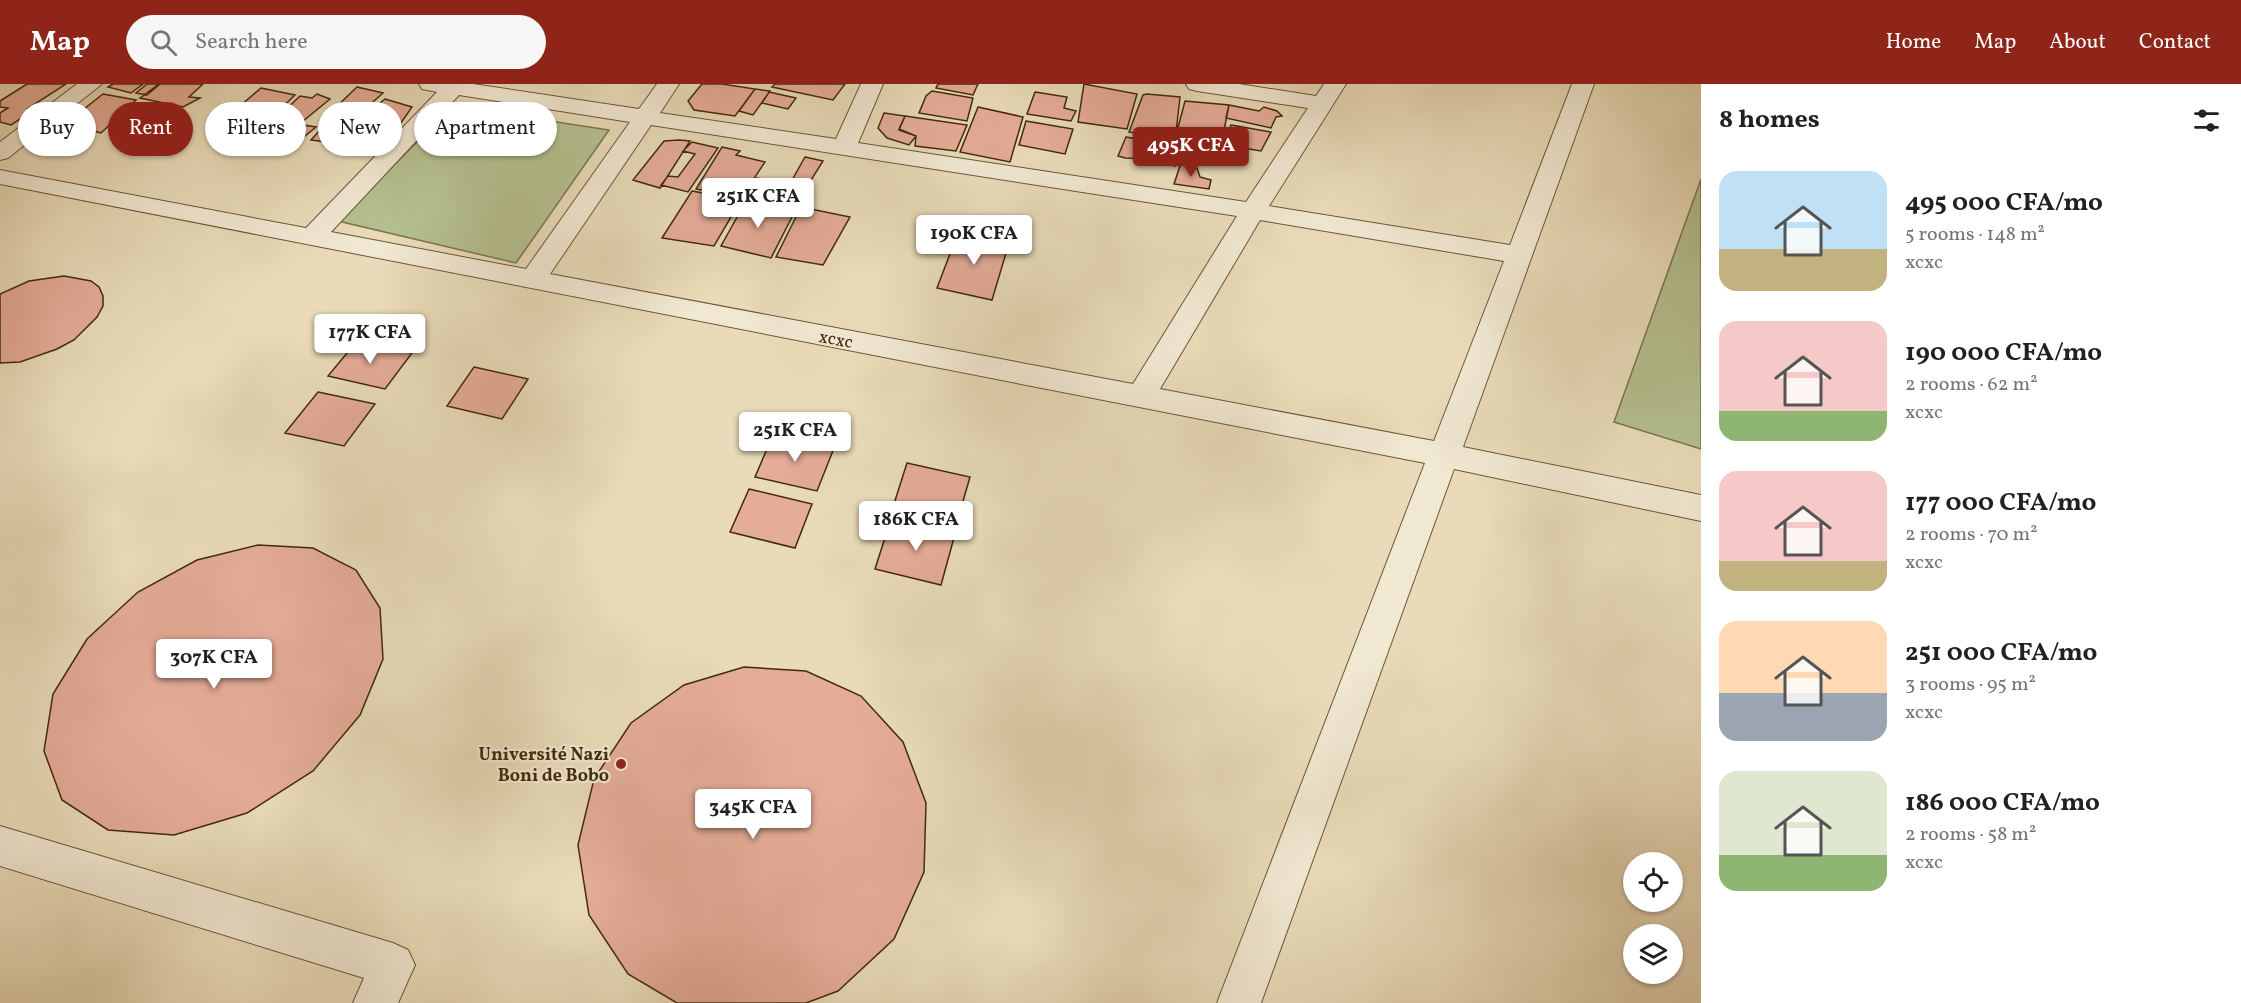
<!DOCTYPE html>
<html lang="en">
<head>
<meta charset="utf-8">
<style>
	:root { --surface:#fff; --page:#f6f6f6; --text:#202124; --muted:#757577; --accent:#8f2418 }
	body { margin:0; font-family:Vollkorn,serif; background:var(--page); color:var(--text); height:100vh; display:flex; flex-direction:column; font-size:22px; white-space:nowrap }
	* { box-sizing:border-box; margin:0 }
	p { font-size:20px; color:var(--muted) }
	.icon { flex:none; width:33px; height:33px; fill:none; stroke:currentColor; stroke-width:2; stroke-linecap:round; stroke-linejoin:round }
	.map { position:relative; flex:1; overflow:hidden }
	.details { display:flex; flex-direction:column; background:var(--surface); width:540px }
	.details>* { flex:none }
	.top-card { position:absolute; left:18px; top:18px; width:570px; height:54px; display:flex; gap:12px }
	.buttons { position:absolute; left:1623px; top:768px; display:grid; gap:12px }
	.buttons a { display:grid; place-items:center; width:60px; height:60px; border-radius:50%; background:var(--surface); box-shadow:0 2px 4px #0004; font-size:30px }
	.price { position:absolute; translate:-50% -51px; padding:0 14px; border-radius:6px; background:#fff; color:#222; font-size:20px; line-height:39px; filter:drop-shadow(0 2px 3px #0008) }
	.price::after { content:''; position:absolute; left:50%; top:36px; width:18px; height:14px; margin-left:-9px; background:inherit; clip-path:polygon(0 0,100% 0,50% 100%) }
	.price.on { background:var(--accent); color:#fff }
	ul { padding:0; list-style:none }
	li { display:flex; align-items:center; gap:18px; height:150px; padding:0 18px }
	li span { display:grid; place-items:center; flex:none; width:168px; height:120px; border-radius:18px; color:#555 }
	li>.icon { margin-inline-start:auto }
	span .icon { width:72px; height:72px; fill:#fffc; stroke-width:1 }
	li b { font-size:26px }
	h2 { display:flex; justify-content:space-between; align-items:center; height:72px; padding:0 18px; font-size:26px }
	.chip { padding:0 21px; border-radius:27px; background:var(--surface); box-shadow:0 2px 4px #0004; font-size:21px; line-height:54px }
	.chip.on { background:var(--accent); color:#fff }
	header { display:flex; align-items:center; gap:36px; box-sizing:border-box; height:84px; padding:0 30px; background:var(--accent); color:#fff }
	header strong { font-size:28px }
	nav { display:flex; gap:33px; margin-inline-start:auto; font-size:21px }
	.search { width:420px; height:54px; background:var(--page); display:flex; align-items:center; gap:15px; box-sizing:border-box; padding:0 21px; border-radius:33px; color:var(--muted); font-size:22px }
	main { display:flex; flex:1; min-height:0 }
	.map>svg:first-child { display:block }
	.green { fill:#b5c090; stroke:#7c754d; stroke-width:1.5 }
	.building { fill:#e5ac98; stroke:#422a0a; stroke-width:1.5 }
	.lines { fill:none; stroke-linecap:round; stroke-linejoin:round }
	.minor-casing { stroke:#6c5636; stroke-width:2 }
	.minor { fill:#f1e8d2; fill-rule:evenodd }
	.poi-dot { fill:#8f2418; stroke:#f1e8d2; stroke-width:2 }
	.labels { text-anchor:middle; stroke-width:4.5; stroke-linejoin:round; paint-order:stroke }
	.street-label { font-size:18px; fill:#422a0a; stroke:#f1e8d2 }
	.poi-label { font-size:18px; font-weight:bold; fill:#422a0a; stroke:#f1e8d2; text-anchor:end }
</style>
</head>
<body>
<header>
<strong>Map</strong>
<div class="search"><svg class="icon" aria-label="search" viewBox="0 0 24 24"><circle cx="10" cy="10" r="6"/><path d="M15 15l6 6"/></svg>Search here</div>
<nav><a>Home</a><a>Map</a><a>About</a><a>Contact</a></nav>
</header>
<main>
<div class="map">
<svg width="1701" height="919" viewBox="0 0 1701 919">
	<rect width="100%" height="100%" fill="#e9dbb9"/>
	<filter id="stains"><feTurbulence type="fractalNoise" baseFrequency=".00333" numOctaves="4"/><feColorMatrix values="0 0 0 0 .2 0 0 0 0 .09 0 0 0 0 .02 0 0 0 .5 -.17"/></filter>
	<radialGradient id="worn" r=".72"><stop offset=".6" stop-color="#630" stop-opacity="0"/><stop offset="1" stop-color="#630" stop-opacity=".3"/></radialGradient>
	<path class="green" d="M 453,22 L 609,46 L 516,179 L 338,137 Z
		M 1701,95 L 1701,365 L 1614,338 Z"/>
	<path class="building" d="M 27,0 L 66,0 L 27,25 L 31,28 L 11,41 L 0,38 L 0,29 L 8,24 L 0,23 L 0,17 Z
		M 113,0 L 143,0 L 131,9 L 108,3 Z
		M 147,0 L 160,0 L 147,11 L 136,9 Z
		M 159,0 L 203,0 L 189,13 L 200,14 L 183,23 L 140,14 Z
		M 702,0 L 722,0 L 755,5 L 735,32 L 694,26 L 688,17 Z
		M 775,0 L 845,0 L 833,16 L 772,3 Z
		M 938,0 L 978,0 L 973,11 L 936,4 Z
		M 1084,0 L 1137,10 L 1127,45 L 1078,38 Z
		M 357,3 L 383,9 L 355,34 L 332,27 Z
		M 261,4 L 295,11 L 270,35 L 234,27 Z
		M 755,5 L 770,7 L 753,31 L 739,27 Z
		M 932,7 L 973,14 L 967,37 L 919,29 L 926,12 Z
		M 769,8 L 796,14 L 788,25 L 762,19 Z
		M 1035,8 L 1067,13 L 1064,24 L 1076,27 L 1071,37 L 1027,30 Z
		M 103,10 L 136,16 L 101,49 L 65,40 Z
		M 317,10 L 330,15 L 302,38 L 279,32 L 300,12 L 312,14 Z
		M 1147,10 L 1180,13 L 1175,57 L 1129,48 L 1143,11 Z
		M 385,15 L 412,23 L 399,42 L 363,33 Z
		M 1185,17 L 1229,21 L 1221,62 L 1175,55 Z
		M 1229,21 L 1259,27 L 1264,23 L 1277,27 L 1282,32 L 1276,33 L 1271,44 L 1226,34 Z
		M 978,23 L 1023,33 L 1010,78 L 960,68 Z
		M 884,29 L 905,32 L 899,46 L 916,52 L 909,61 L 887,54 L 878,44 Z
		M 235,31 L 272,38 L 240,64 L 220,59 L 228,51 L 215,49 Z
		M 905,32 L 967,41 L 956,67 L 915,62 L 916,52 L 899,45 Z
		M 332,33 L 362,39 L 341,60 L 311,56 Z
		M 1026,37 L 1073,45 L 1065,70 L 1019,61 Z
		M 291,39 L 316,43 L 305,52 L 295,52 L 287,58 L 274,54 Z
		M 368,39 L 386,43 L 378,52 L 382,54 L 375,59 L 378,62 L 371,67 L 346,59 Z
		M 1231,41 L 1271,48 L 1261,67 L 1225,61 Z
		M 127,45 L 171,55 L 160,64 L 115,54 Z
		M 1126,53 L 1182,63 L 1182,66 L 1175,82 L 1152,75 L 1125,74 L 1118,72 Z
		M 679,56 L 690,57 L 660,104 L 633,96 L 664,57 Z
		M 692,58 L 718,64 L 688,108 L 661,101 L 668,92 L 678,93 L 695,70 L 683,67 Z
		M 722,63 L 740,67 L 736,71 L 765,78 L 741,114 L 696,105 Z
		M 805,73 L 823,77 L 808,101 L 791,98 Z
		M 1181,79 L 1197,84 L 1200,93 L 1211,96 L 1209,105 L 1174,100 Z
		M 757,94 L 771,98 L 768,102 L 786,105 L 789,100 L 809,104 L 794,124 L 747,113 Z
		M 692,107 L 741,116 L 714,162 L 662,154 Z
		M 746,117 L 795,127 L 771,174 L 721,162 Z
		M 801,123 L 850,133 L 823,181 L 776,173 Z
		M 958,149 L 1009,159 L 992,216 L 937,204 Z
		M 64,192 L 91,197 L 99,203 L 103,212 L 103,222 L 97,233 L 74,256 L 57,265 L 20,278 L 0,279 L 0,210 L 29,197 Z
		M 357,257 L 412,269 L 385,305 L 328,292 Z
		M 474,283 L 528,295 L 502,335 L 447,322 Z
		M 318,308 L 375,320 L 344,362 L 285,349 Z
		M 773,351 L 834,364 L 817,407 L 755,393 Z
		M 907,379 L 970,393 L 957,438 L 893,423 Z
		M 749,405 L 812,420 L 795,464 L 730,448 Z
		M 891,435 L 955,450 L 941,501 L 875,485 Z
		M 258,461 L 313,464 L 356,486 L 380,524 L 383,575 L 360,631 L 313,687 L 247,729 L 174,751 L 108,746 L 62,716 L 44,667 L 53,610 L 87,555 L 138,508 L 197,476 Z
		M 744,583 L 806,587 L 861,612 L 903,658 L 926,719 L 924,788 L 894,855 L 838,907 L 806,919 L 677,919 L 628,890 L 589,831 L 578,761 L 594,695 L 631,639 L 684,601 Z"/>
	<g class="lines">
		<g class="minor-casing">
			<path id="minor" d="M 77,0 L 102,0 L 8,74 L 0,76 L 0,58 Z
				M 419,0 L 473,0 L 639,25 L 657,0 L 679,0 L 660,29 L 836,55 L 861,0 L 883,0 L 858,59 L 1246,118 L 1308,24 L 1197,7 L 1189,5 L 1186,0 L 1239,0 L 1316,12 L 1324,0 L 1346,0 L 1269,122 L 1510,161 L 1572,0 L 1594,0 L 1463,363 L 1701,411 L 1701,437 L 1454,385 L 1261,919 L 1217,919 L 1425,379 L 0,100 L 0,86 L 306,144 L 437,8 L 422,5 ZM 459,11 L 630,38 L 526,185 L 331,148 ZM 651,41 L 1237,132 L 1133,300 L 550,190 ZM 1260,136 L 1504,177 L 1434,357 L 1160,305 Z
				M 0,742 L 393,859 L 408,866 L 415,881 L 398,919 L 353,919 L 364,894 L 0,782 Z"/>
		</g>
		<use href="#minor" class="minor"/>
	</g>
	<circle class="poi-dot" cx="621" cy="680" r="6"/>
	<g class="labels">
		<g class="street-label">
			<text transform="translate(836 255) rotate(11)" y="6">xcxc</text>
		</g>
		<g class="poi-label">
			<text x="609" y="676">Université Nazi<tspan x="609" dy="21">Boni de Bobo</tspan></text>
		</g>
	</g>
	<rect width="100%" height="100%" filter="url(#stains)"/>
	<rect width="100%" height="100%" fill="url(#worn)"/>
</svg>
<div class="buttons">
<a><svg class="icon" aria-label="locate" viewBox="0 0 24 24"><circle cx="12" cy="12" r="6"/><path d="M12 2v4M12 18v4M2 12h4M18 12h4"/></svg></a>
<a><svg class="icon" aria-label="layers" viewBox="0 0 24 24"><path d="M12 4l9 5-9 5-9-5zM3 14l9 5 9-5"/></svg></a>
</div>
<b class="price on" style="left:1191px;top:94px">495K CFA</b>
<b class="price" style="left:758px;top:145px">251K CFA</b>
<b class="price" style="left:974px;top:182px">190K CFA</b>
<b class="price" style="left:370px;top:281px">177K CFA</b>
<b class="price" style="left:795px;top:379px">251K CFA</b>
<b class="price" style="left:916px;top:468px">186K CFA</b>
<b class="price" style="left:214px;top:606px">307K CFA</b>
<b class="price" style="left:753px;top:756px">345K CFA</b>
<div class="top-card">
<a class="chip">Buy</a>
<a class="chip on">Rent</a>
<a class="chip">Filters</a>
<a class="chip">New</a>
<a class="chip">Apartment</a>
</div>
</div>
<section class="details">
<h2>8 homes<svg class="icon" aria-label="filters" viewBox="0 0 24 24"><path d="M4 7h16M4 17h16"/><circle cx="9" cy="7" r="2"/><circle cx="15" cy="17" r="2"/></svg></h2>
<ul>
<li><span style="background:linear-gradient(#bfe0f5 65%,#c2b280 0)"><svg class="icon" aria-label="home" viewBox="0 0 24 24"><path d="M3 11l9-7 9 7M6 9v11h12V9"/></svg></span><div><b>495 000 CFA/mo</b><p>5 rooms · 148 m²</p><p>xcxc</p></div></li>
<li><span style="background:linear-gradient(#f6c9c9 75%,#8fb573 0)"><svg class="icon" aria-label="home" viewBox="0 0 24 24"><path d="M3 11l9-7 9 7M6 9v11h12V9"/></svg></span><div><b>190 000 CFA/mo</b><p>2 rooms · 62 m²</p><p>xcxc</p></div></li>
<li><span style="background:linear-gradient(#f6c9c9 75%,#c2b280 0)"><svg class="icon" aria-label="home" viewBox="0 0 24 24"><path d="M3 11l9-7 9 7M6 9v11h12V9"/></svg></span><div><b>177 000 CFA/mo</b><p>2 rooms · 70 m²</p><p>xcxc</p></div></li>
<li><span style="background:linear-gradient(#ffd9b3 60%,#9aa5b1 0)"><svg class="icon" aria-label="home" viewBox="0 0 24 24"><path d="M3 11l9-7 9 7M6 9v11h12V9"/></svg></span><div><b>251 000 CFA/mo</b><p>3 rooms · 95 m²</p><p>xcxc</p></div></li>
<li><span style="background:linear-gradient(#dfe7d0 70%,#8fb573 0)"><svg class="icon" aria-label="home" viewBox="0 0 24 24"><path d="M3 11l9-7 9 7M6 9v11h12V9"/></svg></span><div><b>186 000 CFA/mo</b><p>2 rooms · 58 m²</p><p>xcxc</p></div></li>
</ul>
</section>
</main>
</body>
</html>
